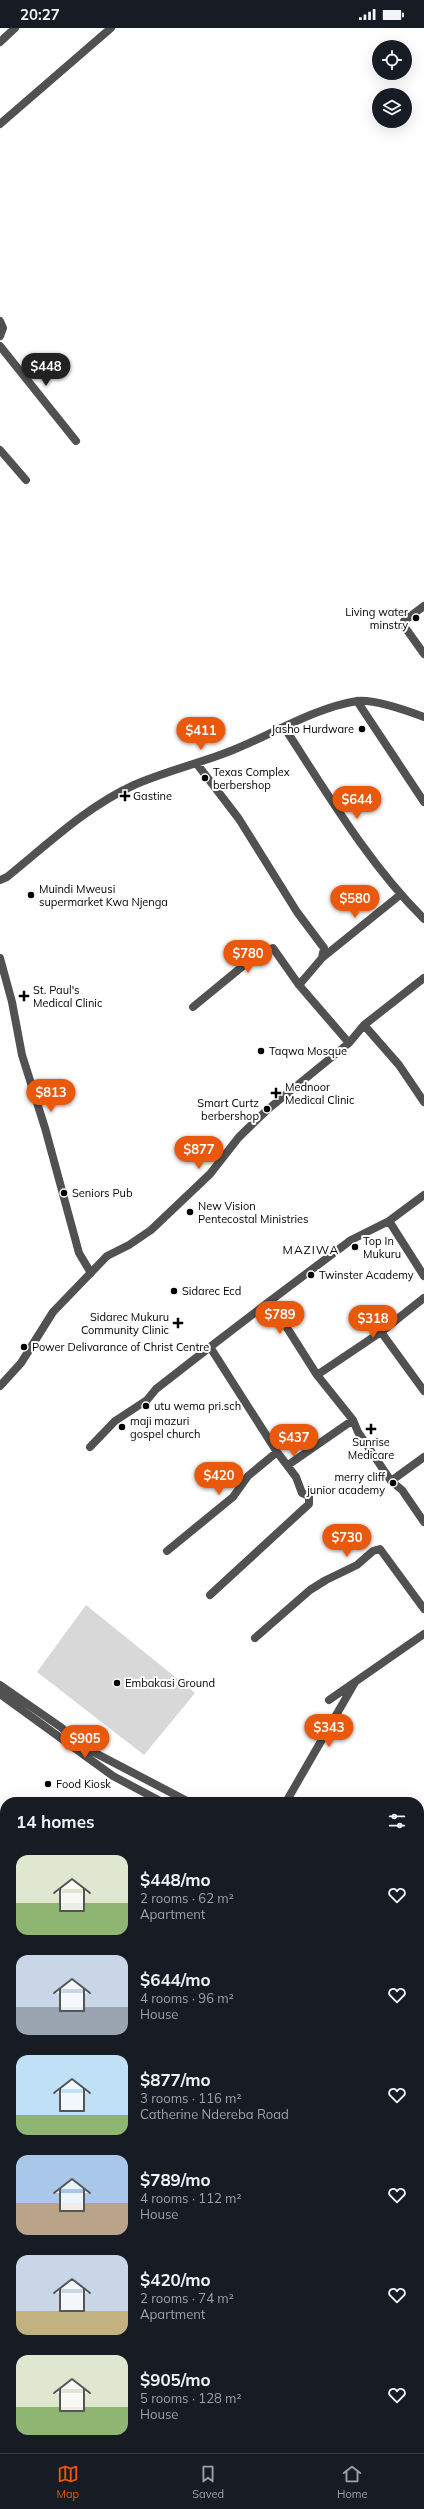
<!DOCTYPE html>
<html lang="en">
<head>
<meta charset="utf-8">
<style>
	:root { --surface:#171b24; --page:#242831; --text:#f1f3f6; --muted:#9ea1a6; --line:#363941; --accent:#ea580c }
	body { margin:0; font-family:Mulish,sans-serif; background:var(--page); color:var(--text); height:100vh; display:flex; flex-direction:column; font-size:15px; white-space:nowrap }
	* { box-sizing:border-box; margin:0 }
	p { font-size:13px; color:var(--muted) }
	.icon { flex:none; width:22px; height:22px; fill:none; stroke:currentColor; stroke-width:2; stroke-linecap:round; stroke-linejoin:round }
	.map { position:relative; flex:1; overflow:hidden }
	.sheet { position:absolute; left:0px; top:1769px; width:424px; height:656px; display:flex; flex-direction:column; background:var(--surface); border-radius:16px 16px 0 0; box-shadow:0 4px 16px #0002 }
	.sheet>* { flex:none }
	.fabs { position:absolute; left:372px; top:12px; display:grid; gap:8px }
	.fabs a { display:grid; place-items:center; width:40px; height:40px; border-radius:50%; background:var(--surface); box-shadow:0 4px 16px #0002; font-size:20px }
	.price { position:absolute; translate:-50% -34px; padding:0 9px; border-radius:14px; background:var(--accent); color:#fff; font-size:13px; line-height:26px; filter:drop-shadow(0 1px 2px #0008) }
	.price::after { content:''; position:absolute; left:50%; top:24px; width:12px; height:9px; margin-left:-6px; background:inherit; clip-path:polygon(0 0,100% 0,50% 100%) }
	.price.active { background:#222; color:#fff }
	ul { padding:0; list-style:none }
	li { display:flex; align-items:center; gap:12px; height:100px; padding:0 16px }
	li span { display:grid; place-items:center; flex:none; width:112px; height:80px; border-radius:12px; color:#555 }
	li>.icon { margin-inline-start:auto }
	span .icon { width:48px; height:48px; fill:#fffc; stroke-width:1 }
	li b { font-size:17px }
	h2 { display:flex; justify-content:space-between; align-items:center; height:48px; padding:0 16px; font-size:17px }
	.status { display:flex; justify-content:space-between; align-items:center; height:28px; padding:0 20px; background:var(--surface); direction:ltr }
	.status svg { height:11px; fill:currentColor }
	.dock { display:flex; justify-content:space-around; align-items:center; height:56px; border-top:1px solid var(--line); background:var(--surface); font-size:11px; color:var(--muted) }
	.dock a { display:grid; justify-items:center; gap:2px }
	.dock .active { color:var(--accent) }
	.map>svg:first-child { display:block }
	.grass { fill:#d8d8d8 }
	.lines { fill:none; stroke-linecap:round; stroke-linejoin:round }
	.minor { stroke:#515151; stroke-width:8 }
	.poi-dot { fill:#000; stroke:#fff; stroke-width:1.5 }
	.labels { text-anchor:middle; stroke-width:4; stroke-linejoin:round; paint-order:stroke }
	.poi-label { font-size:11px; fill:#000; stroke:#fff; text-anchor:start }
	.neighbourhood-label { font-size:12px; letter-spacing:1px; fill:#000; stroke:#fff }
</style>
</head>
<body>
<div class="status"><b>20:27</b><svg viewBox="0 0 49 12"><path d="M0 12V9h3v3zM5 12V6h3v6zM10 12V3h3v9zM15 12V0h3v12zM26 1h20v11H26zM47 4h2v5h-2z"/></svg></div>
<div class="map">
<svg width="424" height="2425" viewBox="0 0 424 2425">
	<rect width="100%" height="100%" fill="#fff"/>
	<path class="grass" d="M 86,1577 L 195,1665 L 144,1727 L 37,1644 Z"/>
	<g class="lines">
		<path class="minor" d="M 0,14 L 15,0
			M 0,96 L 111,0
			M 0,293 L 3,300 L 0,308
			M 0,318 L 76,413
			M 0,422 L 26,452
			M 424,578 L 404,593 L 404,598 L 424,626
			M 357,673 L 424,774
			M 284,699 C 327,765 368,835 424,891
			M 197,736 L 239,791 L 297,884 L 324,920 L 322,930 L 299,957 L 349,1015
			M 0,852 L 7,849 C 48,816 86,779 134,757 C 166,743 201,735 233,722 C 273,706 314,680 357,673 C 374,671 408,683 424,689
			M 0,930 L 12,974 L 22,1027 L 45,1100 L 79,1225 L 91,1245
			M 322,930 L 400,867
			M 193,979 L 260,924 L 273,920 L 299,957
			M 364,997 L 399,1037 L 424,1074
			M 424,1167 L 389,1193 L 351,1212 L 270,1273 L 317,1347 L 353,1392 L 358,1404 L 391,1453 L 402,1462 L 424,1494
			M 389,1193 L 424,1248
			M 424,1270 L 381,1304 L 424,1363
			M 317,1347 L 381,1304
			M 0,1358 L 21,1335 L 53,1284 L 107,1228 L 129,1217 L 151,1202 L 210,1146 L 239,1109 L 267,1082 L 349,1015 L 364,997 L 424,950
			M 90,1419 L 115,1393 L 147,1372 L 156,1361 L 210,1319
			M 288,1437 L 353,1392
			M 391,1453 L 424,1429
			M 167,1523 L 233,1469 L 248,1448 L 277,1424
			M 210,1567 L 309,1476 L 309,1468 L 302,1465 L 296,1449 L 277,1424 L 210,1319 L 270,1273
			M 255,1610 L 310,1562 L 326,1552 L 357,1537 L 373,1523 L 380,1521 L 424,1581
			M 0,1657 L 62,1700 L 78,1716 L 189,1774
			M 0,1666 L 113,1748 L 162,1774
			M 329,1672 L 424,1606
			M 286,1774 L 354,1656
			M 419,2033 L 424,2027
			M 419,2162 L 424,2166
			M 419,2219 L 424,2223
			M 424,2265 L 424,2264
			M 419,2278 L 424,2282
			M 0,2339 L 5,2327
			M 419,2379 L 424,2371
			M 0,2418 L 12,2425
			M 183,2420 L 191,2425
			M 39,2425 L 41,2420
			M 111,2425 L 113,2420
			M 222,2425 L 226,2420
			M 307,2425 L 310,2420
			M 389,2425 L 392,2420"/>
	</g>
	<g class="poi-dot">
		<circle cx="416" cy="590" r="4"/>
		<circle cx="362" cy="701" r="4"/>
		<circle cx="205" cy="750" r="4"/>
		<path d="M123 762h4v4h4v4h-4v4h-4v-4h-4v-4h4z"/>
		<circle cx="31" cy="867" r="4"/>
		<path d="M22 962h4v4h4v4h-4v4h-4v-4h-4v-4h4z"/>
		<circle cx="261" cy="1023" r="4"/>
		<path d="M274 1059h4v4h4v4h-4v4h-4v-4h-4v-4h4z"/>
		<circle cx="267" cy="1081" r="4"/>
		<circle cx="64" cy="1165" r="4"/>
		<circle cx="190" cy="1184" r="4"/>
		<circle cx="355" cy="1219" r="4"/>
		<circle cx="311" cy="1247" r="4"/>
		<circle cx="174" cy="1263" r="4"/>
		<path d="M176 1289h4v4h4v4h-4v4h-4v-4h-4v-4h4z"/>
		<circle cx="24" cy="1319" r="4"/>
		<circle cx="146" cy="1378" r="4"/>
		<circle cx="122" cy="1399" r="4"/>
		<path d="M369 1395h4v4h4v4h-4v4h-4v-4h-4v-4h4z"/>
		<circle cx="393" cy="1455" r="4"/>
		<circle cx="117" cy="1655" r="4"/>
		<circle cx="48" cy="1756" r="4"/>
	</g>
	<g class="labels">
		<g class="poi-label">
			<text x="408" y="588" text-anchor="end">Living water<tspan x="408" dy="13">minstry</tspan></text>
			<text x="354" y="705" text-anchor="end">Jasho Hurdware</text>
			<text x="213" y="748">Texas Complex<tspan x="213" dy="13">berbershop</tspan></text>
			<text x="133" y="772">Gastine</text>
			<text x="39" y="865">Muindi Mweusi<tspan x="39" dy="13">supermarket Kwa Njenga</tspan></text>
			<text x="33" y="966">St. Paul's<tspan x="33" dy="13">Medical Clinic</tspan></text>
			<text x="269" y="1027">Taqwa Mosque</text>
			<text x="285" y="1063">Mednoor<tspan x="285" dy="13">Medical Clinic</tspan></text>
			<text x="259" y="1079" text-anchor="end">Smart Curtz<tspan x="259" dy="13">berbershop</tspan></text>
			<text x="72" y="1169">Seniors Pub</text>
			<text x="198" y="1182">New Vision<tspan x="198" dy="13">Pentecostal Ministries</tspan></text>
			<text x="363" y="1217">Top In<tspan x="363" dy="13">Mukuru</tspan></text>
			<text x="319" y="1251">Twinster Academy</text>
			<text x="182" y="1267">Sidarec Ecd</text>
			<text x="169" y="1293" text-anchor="end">Sidarec Mukuru<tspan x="169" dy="13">Community Clinic</tspan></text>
			<text x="32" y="1323">Power Delivarance of Christ Centre</text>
			<text x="154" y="1382">utu wema pri.sch</text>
			<text x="130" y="1397">maji mazuri<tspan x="130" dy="13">gospel church</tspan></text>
			<text x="371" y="1418" text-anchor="middle">Sunrise<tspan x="371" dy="13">Medicare</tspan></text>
			<text x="385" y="1453" text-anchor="end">merry cliff<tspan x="385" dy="13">junior academy</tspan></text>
			<text x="125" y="1659">Embakasi Ground</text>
			<text x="56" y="1760">Food Kiosk</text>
		</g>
		<g class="neighbourhood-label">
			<text x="311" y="1226">MAZIWA</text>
		</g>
	</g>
</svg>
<div class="fabs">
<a><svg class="icon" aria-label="locate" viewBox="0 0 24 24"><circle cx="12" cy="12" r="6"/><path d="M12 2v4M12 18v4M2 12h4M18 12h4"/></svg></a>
<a><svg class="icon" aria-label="layers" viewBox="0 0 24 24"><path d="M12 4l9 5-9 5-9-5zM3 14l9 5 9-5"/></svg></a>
</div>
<b class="price active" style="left:46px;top:359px">$448</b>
<b class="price" style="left:201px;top:723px">$411</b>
<b class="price" style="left:357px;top:792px">$644</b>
<b class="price" style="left:355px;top:891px">$580</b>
<b class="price" style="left:248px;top:946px">$780</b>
<b class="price" style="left:51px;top:1085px">$813</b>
<b class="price" style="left:199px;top:1142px">$877</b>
<b class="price" style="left:280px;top:1307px">$789</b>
<b class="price" style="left:373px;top:1311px">$318</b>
<b class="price" style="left:294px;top:1430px">$437</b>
<b class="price" style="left:219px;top:1468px">$420</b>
<b class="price" style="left:347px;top:1530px">$730</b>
<b class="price" style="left:329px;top:1720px">$343</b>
<b class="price" style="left:85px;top:1731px">$905</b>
<section class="sheet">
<h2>14 homes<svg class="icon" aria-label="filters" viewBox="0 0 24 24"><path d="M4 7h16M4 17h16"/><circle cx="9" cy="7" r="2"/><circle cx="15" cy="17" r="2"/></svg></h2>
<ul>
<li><span style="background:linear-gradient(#dfe7d0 60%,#8fb573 0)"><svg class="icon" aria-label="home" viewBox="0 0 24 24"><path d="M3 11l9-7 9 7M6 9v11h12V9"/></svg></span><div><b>$448/mo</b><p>2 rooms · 62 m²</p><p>Apartment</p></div><svg class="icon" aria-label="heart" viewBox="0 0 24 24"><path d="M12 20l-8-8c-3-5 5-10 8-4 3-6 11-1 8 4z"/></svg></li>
<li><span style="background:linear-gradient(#c9d6e8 65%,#9aa5b1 0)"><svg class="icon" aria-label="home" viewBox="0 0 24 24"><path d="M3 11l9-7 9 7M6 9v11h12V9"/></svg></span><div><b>$644/mo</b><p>4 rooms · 96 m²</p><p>House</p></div><svg class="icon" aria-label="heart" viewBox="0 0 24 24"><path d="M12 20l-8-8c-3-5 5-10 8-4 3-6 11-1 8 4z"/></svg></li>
<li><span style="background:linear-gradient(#bfe0f5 75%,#8fb573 0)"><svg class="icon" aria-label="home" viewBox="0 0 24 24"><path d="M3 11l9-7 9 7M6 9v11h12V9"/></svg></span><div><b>$877/mo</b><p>3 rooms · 116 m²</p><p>Catherine Ndereba Road</p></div><svg class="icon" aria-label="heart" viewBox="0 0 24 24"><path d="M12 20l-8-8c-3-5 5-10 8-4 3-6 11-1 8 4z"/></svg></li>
<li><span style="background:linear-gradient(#a9c7e8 60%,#b9a48a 0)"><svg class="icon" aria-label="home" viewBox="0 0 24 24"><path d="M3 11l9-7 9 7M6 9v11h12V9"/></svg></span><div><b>$789/mo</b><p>4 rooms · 112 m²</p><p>House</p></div><svg class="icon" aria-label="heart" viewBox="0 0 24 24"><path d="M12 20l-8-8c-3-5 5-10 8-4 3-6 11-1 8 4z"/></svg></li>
<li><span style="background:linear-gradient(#c9d6e8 70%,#c2b280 0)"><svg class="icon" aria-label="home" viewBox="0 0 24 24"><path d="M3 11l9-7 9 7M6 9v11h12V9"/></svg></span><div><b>$420/mo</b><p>2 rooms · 74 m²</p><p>Apartment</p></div><svg class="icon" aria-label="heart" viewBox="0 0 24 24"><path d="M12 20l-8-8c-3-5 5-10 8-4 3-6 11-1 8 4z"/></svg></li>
<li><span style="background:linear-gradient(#dfe7d0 65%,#8fb573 0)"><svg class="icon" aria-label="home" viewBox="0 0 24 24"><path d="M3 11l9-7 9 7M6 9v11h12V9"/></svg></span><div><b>$905/mo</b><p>5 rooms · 128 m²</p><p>House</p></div><svg class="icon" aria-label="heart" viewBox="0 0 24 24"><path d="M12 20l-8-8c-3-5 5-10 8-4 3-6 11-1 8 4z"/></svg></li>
</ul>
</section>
</div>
<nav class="dock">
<a class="active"><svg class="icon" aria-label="map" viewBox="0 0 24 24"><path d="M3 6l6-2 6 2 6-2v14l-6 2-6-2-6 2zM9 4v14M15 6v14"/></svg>Map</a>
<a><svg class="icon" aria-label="saved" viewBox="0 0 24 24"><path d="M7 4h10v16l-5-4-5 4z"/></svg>Saved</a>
<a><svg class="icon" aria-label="home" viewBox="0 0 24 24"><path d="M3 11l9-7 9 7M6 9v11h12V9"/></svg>Home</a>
</nav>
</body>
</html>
